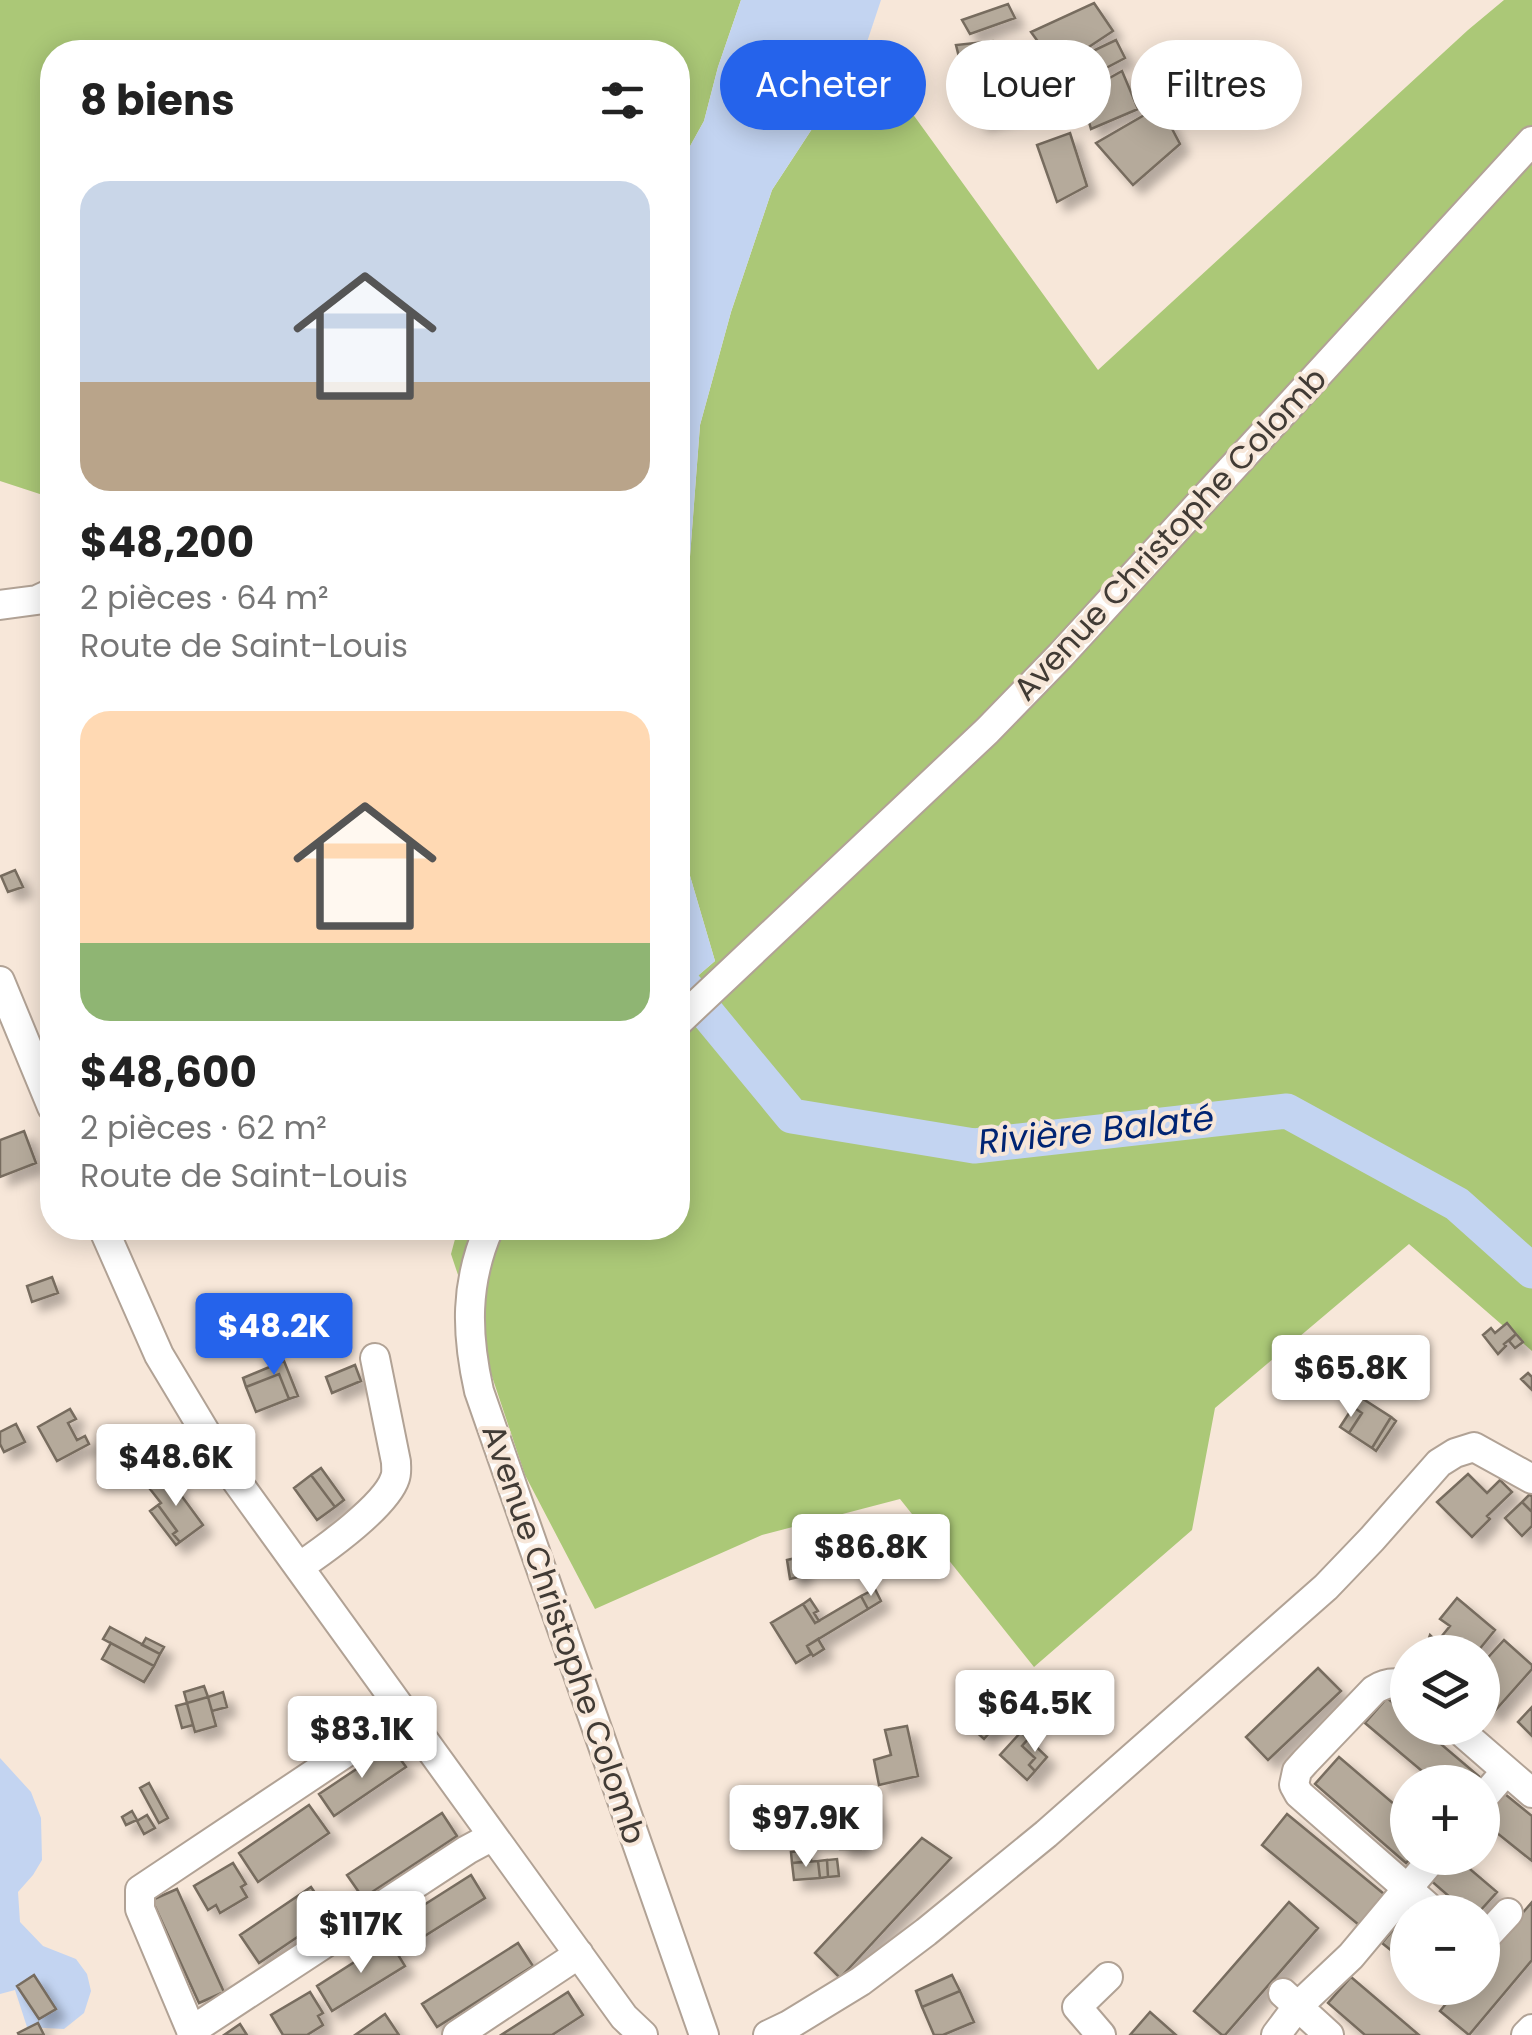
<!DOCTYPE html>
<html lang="fr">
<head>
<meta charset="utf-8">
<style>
	:root { --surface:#fff; --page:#f2f2f2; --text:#222; --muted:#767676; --accent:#2563eb }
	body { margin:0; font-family:Poppins,sans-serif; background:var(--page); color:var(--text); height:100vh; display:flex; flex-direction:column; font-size:38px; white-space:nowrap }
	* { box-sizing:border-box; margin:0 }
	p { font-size:32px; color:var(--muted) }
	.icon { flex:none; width:55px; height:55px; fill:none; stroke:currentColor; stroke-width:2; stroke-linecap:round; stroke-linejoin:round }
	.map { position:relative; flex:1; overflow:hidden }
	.details { position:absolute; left:40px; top:40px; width:650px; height:1200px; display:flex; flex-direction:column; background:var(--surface); border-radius:40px; box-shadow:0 5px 25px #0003 }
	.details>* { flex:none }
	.top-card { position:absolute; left:720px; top:40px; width:660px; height:90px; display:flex; gap:20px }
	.tools { position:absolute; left:1390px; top:1635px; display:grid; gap:20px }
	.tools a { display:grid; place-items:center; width:110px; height:110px; border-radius:50%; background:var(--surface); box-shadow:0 5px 25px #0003; font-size:50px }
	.price { position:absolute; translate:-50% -85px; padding:0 22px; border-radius:10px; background:#fff; color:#222; font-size:32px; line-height:65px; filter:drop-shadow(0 2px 5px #0008) }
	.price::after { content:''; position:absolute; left:50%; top:60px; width:30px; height:22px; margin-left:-15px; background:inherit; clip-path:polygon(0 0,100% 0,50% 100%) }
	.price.selected { background:var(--accent); color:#fff }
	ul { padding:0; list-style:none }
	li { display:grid; align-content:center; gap:20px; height:530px; padding:0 40px }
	li span { display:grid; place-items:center; height:310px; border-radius:30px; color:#555 }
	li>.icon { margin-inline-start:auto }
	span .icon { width:180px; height:180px; fill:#fffc; stroke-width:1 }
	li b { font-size:42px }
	h2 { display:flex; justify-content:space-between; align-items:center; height:120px; padding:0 40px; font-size:42px }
	.chip { padding:0 35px; border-radius:45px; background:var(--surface); box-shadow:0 5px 25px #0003; font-size:35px; line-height:90px }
	.chip.selected { background:var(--accent); color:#fff }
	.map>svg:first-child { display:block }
	.forest { fill:#abc877 }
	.water { fill:#c3d4f1 }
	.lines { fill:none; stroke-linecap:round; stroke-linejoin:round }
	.river { stroke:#c3d4f1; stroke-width:35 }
	.building { fill:#b5aa9b; stroke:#776c5e; stroke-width:2.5; filter:url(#shadow) }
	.minor-casing { stroke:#b1a295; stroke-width:32 }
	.minor { stroke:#fff; stroke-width:28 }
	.labels { text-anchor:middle; stroke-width:8; stroke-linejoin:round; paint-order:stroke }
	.street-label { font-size:32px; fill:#413b35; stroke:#f7e7d9 }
	.water-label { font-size:35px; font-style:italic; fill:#002473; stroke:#f7e7d9 }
</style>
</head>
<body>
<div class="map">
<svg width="1532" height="2035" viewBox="0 0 1532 2035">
	<defs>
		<filter id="shadow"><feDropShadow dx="9" dy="9" stdDeviation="5" flood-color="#0004"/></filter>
	</defs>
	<rect width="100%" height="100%" fill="#f7e7d9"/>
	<path class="forest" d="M 0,0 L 741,0 L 718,67 L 704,121 L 678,168 L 678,52 L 52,52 L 52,498 L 0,481 Z
		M 1504,0 L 1532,0 L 1532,1351 L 1409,1244 L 1215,1408 L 1192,1530 L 1034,1667 L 900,1499 L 762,1535 L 595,1609 L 525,1475 L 451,1254 L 458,1228 L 678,1228 L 678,993 L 715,961 L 678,835 L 678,664 L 687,596 L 700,425 L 731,312 L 772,190 L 865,48 L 1098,370 L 1468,30 Z"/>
	<path class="water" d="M 741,0 L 881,0 L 865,48 L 772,190 L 731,312 L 700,425 L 687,596 L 678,664 L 678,168 L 704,121 L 718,67 Z
		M 678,835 L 715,961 L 678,993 Z
		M 0,1758 L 31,1792 L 41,1818 L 42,1860 L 33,1875 L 18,1892 L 20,1922 L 43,1946 L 76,1959 L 87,1974 L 91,1991 L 84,2013 L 64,2029 L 27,2027 L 15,1990 L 0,1994 Z"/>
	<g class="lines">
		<path class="river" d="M 678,978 L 792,1116 L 974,1146 L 1287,1111 L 1457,1204 L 1532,1271"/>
	</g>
	<path class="building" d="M 1094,3 L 1113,31 L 1057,68 L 1031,32 Z
		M 1008,4 L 1015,18 L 970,34 L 962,20 Z
		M 1116,40 L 1125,58 L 1066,89 L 1057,68 Z
		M 993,41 L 1006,66 L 963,73 L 956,45 Z
		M 1174,55 L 1198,77 L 1171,97 L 1150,72 Z
		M 1122,71 L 1138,109 L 1091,129 L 1081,94 Z
		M 1013,85 L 1018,111 L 979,122 L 972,90 Z
		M 1160,106 L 1180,144 L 1133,185 L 1096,143 Z
		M 1070,133 L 1087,186 L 1057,202 L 1037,145 Z
		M 15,870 L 23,887 L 8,892 L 1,876 Z
		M 24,1131 L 36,1163 L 0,1177 L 0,1140 Z
		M 52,1277 L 58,1293 L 32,1302 L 27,1286 Z
		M 1507,1323 L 1516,1334 L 1504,1344 L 1506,1346 L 1498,1354 L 1483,1335 L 1491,1328 L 1495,1333 Z
		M 1516,1334 L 1523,1342 L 1515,1348 L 1509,1341 Z
		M 284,1361 L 298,1396 L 289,1399 L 279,1374 L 246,1387 L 243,1378 Z
		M 355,1365 L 361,1381 L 332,1393 L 326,1377 Z
		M 1528,1373 L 1532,1377 L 1532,1390 L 1521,1379 Z
		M 279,1374 L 289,1399 L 256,1412 L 246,1387 Z
		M 1360,1397 L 1391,1417 L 1372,1448 L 1349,1433 L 1362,1413 L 1353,1407 Z
		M 1353,1407 L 1362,1413 L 1349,1433 L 1340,1427 Z
		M 70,1409 L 76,1419 L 68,1423 L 77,1440 L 85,1436 L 89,1444 L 57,1461 L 38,1427 Z
		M 1391,1417 L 1396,1421 L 1376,1451 L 1372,1448 Z
		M 16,1424 L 25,1442 L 4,1452 L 0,1444 L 0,1432 Z
		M 321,1468 L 344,1500 L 335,1507 L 311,1475 Z
		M 1468,1474 L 1487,1493 L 1500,1480 L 1512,1492 L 1487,1516 L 1490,1519 L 1472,1537 L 1437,1502 Z
		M 311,1475 L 335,1507 L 317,1520 L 294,1488 Z
		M 167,1476 L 203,1525 L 180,1542 L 173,1534 L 177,1531 L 158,1505 L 161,1503 L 150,1489 Z
		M 1530,1494 L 1532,1497 L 1532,1512 L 1522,1502 Z
		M 1522,1502 L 1532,1512 L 1532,1526 L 1522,1536 L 1505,1518 Z
		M 158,1505 L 177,1531 L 173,1534 L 180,1542 L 176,1545 L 150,1511 Z
		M 806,1534 L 808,1546 L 796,1548 L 794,1536 Z
		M 800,1557 L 803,1576 L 790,1579 L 787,1560 Z
		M 875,1589 L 881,1601 L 868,1609 L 861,1596 Z
		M 861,1596 L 868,1609 L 807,1646 L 811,1654 L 796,1663 L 771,1623 L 803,1604 L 815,1623 Z
		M 1457,1598 L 1495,1630 L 1478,1651 L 1474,1648 L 1470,1652 L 1424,1652 L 1430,1635 L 1437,1642 L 1450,1626 L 1440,1619 Z
		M 810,1599 L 818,1611 L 814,1613 L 819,1621 L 815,1623 L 803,1604 Z
		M 110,1627 L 160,1654 L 154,1666 L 103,1639 Z
		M 146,1638 L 164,1647 L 160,1654 L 142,1645 Z
		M 818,1639 L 824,1649 L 813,1656 L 807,1646 Z
		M 1504,1640 L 1532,1665 L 1532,1669 L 1493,1713 L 1482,1703 L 1482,1664 Z
		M 111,1643 L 154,1666 L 144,1682 L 102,1659 Z
		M 1318,1668 L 1341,1691 L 1268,1760 L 1246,1737 Z
		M 204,1686 L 208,1697 L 187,1703 L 184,1692 Z
		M 223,1692 L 227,1707 L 212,1711 L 208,1697 Z
		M 208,1697 L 216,1726 L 195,1732 L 187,1703 Z
		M 999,1697 L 1009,1705 L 1002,1713 L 992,1704 Z
		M 1387,1698 L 1408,1715 L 1408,1728 L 1422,1728 L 1481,1778 L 1477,1782 L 1435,1782 L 1365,1723 Z
		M 187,1703 L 193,1725 L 182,1728 L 176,1706 Z
		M 992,1704 L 1005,1715 L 984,1739 L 972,1728 Z
		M 1532,1707 L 1532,1736 L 1518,1722 Z
		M 907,1726 L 918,1776 L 879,1785 L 874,1760 L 891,1755 L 885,1730 Z
		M 1021,1732 L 1028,1739 L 1022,1746 L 1035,1758 L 1029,1765 L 1035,1771 L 1027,1780 L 1000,1755 Z
		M 1028,1739 L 1047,1757 L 1035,1771 L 1029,1765 L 1035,1758 L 1022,1746 Z
		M 391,1746 L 406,1767 L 334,1816 L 319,1794 Z
		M 1339,1757 L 1408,1816 L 1408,1858 L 1411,1858 L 1406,1863 L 1315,1784 Z
		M 149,1783 L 168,1818 L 159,1823 L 140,1788 Z
		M 1500,1790 L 1532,1816 L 1532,1861 L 1482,1821 L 1482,1811 Z
		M 871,1798 L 873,1809 L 838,1810 L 838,1799 Z
		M 309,1805 L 329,1833 L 258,1882 L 239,1853 Z
		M 873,1809 L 878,1811 L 878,1821 L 875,1821 L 875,1830 L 861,1831 L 861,1849 L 840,1849 L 839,1828 L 846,1828 L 846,1810 Z
		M 838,1810 L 846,1810 L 846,1828 L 839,1828 Z
		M 132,1811 L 137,1820 L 126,1825 L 122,1817 Z
		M 442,1813 L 457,1836 L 363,1898 L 347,1875 Z
		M 1287,1814 L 1384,1894 L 1359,1925 L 1262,1845 Z
		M 147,1815 L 155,1828 L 144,1834 L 137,1821 Z
		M 922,1838 L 951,1858 L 840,1978 L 815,1953 Z
		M 811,1850 L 811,1861 L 792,1863 L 791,1852 Z
		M 1448,1858 L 1457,1858 L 1497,1892 L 1479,1912 L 1467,1912 L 1429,1879 Z
		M 837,1859 L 839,1876 L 828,1877 L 827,1860 Z
		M 827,1860 L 828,1877 L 820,1878 L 818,1861 Z
		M 818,1861 L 820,1878 L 794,1880 L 792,1863 Z
		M 233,1863 L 246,1884 L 241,1887 L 247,1897 L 220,1913 L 216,1905 L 208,1910 L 194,1886 Z
		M 471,1875 L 485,1898 L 412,1944 L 397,1922 Z
		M 311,1887 L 330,1915 L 259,1963 L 240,1935 Z
		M 177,1889 L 224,1992 L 199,2003 L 152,1900 Z
		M 1289,1902 L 1318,1928 L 1225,2035 L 1222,2035 L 1194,2011 Z
		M 1532,1902 L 1532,1960 L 1469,2035 L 1440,2011 L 1459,1988 L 1482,1988 L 1482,1960 Z
		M 1402,1919 L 1408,1923 L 1408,1964 L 1382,1943 Z
		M 389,1940 L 405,1966 L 332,2011 L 317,1986 Z
		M 518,1943 L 533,1966 L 437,2027 L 422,2004 Z
		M 34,1975 L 56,2009 L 39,2019 L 17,1986 Z
		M 952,1975 L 960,1991 L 922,2007 L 916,1991 Z
		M 1351,1977 L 1419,2035 L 1365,2035 L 1328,2003 Z
		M 960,1991 L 974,2022 L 943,2035 L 934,2035 L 922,2007 Z
		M 310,1992 L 323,2013 L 318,2016 L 323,2025 L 307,2035 L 283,2035 L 271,2015 Z
		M 568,1992 L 583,2015 L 552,2035 L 501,2035 Z
		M 1150,2012 L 1176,2035 L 1130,2035 Z
		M 385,2014 L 399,2035 L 355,2035 Z
		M 38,2023 L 44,2035 L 19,2035 L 18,2033 Z
		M 240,2024 L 247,2035 L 224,2035 Z"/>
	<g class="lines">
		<g class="minor-casing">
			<path id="minor" d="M 0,605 L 37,600 L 52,593
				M 0,981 L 52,1107
				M 678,1022 L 987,731 L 1060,656 L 1532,141
				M 103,1228 L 159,1355 L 225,1465 L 624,2017 L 643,2035
				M 489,1228 C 465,1283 466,1333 479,1391 L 704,2035
				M 299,1567 C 324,1550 386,1506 395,1478 C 397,1473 396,1467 396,1462 L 375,1358
				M 1408,1686 C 1395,1681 1385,1683 1374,1690 L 1305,1762 L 1297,1771 L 1294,1785 L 1299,1794 L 1434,1912
				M 1457,1728 L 1532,1793
				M 1482,1799 L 1506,1771
				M 1482,1941 L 1508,1913
				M 1283,1993 L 1329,2035
				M 191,2031 L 467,1850 L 493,1836
				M 193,2035 L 140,1909 L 140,1890 L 405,1713
				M 457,2035 L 579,1954
				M 768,2035 L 789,2025 L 861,1981 L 926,1932 L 1046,1834 L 1326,1587 L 1372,1539 L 1439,1463 L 1455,1453 L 1474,1447 L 1532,1479
				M 1101,2035 L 1077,2007 L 1108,1977
				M 1276,2035 L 1297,2007 L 1351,1956 L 1433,1858
				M 1526,2035 L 1532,2029"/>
		</g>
		<use href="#minor" class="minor"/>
	</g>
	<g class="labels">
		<g class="street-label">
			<text transform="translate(1170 534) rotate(-47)" y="11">Avenue Christophe Colomb</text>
			<text transform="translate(564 1634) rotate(71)" y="11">Avenue Christophe Colomb</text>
		</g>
		<g class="water-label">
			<text transform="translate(1096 1130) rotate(-6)" y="12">Rivière Balaté</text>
		</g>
	</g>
</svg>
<div class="tools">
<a><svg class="icon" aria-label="layers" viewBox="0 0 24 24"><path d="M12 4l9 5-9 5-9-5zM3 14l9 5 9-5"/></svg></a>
<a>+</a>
<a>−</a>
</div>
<b class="price selected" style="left:274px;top:1378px">$48.2K</b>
<b class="price" style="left:1351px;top:1420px">$65.8K</b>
<b class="price" style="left:176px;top:1509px">$48.6K</b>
<b class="price" style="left:871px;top:1599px">$86.8K</b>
<b class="price" style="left:1035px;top:1755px">$64.5K</b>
<b class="price" style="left:362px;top:1781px">$83.1K</b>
<b class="price" style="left:806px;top:1870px">$97.9K</b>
<b class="price" style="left:361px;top:1976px">$117K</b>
<div class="top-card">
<a class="chip selected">Acheter</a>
<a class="chip">Louer</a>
<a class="chip">Filtres</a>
</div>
<section class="details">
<h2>8 biens<svg class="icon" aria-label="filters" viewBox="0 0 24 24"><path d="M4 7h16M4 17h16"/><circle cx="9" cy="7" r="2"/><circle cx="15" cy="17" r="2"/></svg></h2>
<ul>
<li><span style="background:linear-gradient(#c9d6e8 65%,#b9a48a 0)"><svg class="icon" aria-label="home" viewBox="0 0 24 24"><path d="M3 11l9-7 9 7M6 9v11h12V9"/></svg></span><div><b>$48,200</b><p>2 pièces · 64 m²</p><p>Route de Saint-Louis</p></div></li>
<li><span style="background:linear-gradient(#ffd9b3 75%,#8fb573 0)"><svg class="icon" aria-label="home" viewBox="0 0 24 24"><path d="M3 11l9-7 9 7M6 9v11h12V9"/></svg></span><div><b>$48,600</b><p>2 pièces · 62 m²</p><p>Route de Saint-Louis</p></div></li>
</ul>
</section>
</div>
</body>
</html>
